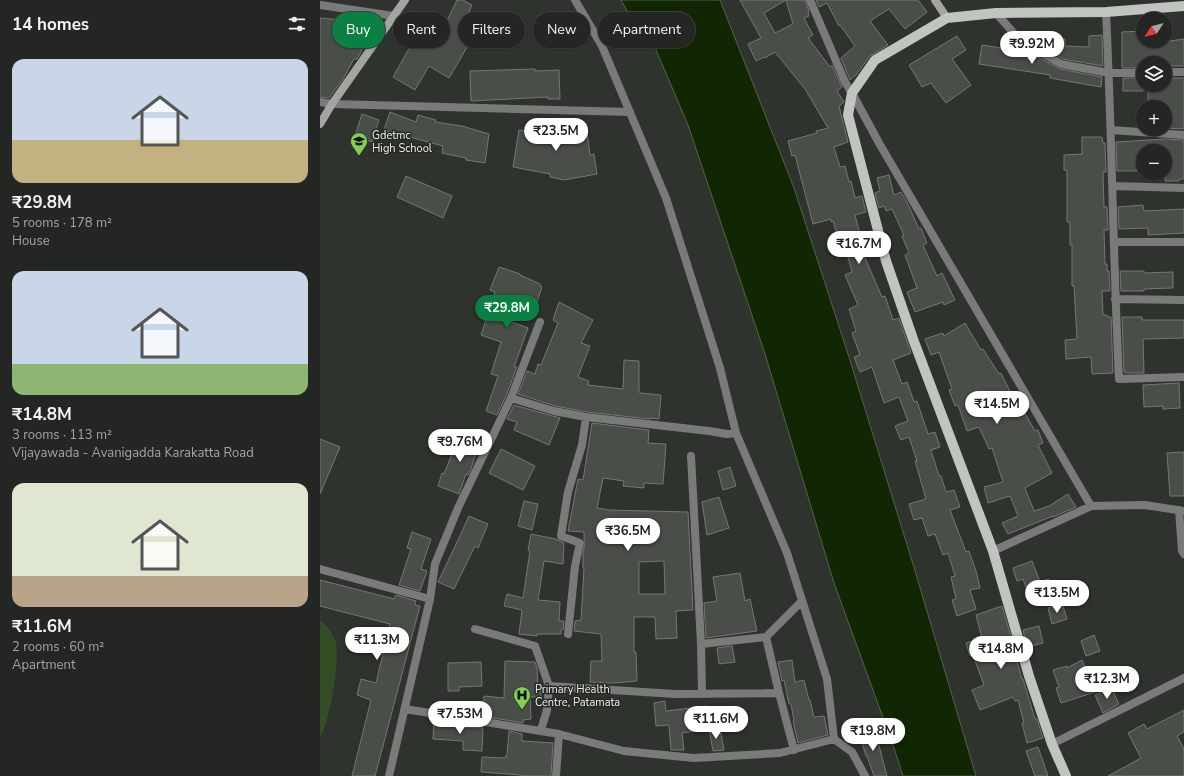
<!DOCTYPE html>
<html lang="en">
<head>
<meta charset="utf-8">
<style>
	:root { --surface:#232622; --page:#2b2e2a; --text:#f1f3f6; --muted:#a3a5a5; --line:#404340; --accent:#0b8043 }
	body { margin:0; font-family:"Nunito Sans",sans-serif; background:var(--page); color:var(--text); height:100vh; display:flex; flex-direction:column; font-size:15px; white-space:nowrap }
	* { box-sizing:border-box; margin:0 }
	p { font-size:13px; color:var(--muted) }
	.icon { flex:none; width:22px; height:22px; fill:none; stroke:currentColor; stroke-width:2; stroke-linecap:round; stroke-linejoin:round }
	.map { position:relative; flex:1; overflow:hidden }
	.panel { display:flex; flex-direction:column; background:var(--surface); width:320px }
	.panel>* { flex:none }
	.top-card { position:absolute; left:12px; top:12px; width:380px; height:36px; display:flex; gap:8px }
	.needle { width:26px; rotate:234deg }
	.controls { position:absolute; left:816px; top:12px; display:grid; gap:8px }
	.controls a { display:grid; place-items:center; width:36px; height:36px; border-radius:50%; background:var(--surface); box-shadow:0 1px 3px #0004,0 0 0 1px var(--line); font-size:20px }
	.price { position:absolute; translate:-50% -34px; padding:0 9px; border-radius:14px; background:#fff; color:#222; font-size:13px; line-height:26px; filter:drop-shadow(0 1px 2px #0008) }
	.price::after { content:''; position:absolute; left:50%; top:24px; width:12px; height:9px; margin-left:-6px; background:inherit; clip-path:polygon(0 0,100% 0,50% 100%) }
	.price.on { background:var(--accent); color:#fff }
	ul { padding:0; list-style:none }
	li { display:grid; align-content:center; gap:8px; height:212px; padding:0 12px }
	li span { display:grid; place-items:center; height:124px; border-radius:12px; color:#555 }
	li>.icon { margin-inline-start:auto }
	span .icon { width:72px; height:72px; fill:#fffc; stroke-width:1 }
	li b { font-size:17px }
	h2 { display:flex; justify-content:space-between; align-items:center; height:48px; padding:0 12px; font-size:17px }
	.chip { padding:0 14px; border-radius:18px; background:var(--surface); box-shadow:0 1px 3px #0004,0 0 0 1px var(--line); font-size:14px; line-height:36px }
	.chip.on { background:var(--accent); color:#fff }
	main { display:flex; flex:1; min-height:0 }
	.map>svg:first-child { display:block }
	.green { fill:#334e24 }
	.water { fill:#112703; stroke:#536349 }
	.building { fill:#4a4e48; stroke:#747872; fill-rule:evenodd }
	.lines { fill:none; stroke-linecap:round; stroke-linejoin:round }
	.street { stroke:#797b79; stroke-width:8 }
	.secondary { stroke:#a2a5a0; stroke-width:8 }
	.primary { stroke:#c1c5bf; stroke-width:10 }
	.labels { text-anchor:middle; stroke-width:3; stroke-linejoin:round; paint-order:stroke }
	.poi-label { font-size:11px; fill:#ecefeb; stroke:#252923; text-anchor:start }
</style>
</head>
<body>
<main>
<section class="panel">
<h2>14 homes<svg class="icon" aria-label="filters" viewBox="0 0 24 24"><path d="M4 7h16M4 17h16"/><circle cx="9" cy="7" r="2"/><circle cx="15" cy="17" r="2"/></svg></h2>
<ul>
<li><span style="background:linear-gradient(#c9d6e8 65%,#c2b280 0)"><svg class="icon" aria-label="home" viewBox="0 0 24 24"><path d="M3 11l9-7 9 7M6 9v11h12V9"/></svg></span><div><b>₹29.8M</b><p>5 rooms · 178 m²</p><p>House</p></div></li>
<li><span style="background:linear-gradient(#c9d6e8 75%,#8fb573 0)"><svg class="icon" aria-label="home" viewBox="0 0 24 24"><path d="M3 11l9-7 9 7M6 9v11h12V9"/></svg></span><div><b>₹14.8M</b><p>3 rooms · 113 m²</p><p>Vijayawada - Avanigadda Karakatta Road</p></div></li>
<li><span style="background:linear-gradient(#dfe7d0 75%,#b9a48a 0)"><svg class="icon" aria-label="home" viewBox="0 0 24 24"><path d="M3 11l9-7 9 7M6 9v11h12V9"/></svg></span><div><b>₹11.6M</b><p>2 rooms · 60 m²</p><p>Apartment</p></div></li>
</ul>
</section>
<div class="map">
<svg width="864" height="776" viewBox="0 0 864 776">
	<rect width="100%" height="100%" fill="#2f332d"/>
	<path class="green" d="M 0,620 C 7,626 12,632 15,640 C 21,656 11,709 5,726 C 4,730 2,733 0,737 Z"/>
	<path class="water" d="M 301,0 L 400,0 L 474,188 L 528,354 L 593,564 L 656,776 L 583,776 L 573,745 L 514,583 L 445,354 L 368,125 L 328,31 L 310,16 Z"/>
	<path class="building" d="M 137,0 L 143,0 L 152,5 L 138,36 L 150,42 L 129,78 L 109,66 L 95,90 L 73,77 L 109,13 L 126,23 Z
		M 420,0 L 485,0 L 489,11 L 488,11 L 489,16 L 484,18 L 493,35 L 488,38 L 510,67 L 512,65 L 522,87 L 517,91 L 524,102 L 519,106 L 528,142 L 514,147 L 520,167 L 525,166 L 529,182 L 531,181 L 535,198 L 542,196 L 546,212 L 535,215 L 544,250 L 542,251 L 562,297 L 565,296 L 573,320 L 579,318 L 591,353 L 573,360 L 582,384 L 587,382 L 594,402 L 597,401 L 608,434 L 615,432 L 620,447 L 611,450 L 619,476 L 621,476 L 626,492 L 634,490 L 640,507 L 630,510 L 646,552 L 649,551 L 656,571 L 660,588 L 650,590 L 656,609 L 637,616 L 632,600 L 636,599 L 631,577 L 635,576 L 628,553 L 623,555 L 615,534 L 608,536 L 602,518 L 594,520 L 589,504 L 606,499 L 595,461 L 597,461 L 589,437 L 581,440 L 575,426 L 588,421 L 579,397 L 564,403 L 552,367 L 540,372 L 534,357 L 540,355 L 532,333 L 536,331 L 529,309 L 538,305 L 525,275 L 532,272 L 522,236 L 518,237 L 513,221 L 511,222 L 511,219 L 493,224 L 475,155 L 472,156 L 468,141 L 497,133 L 496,131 L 508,128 L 485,89 L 455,52 L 445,58 L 444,57 L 436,61 L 428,44 L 441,38 ZM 466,0 L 473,24 L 455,33 L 444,13 Z
		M 496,0 L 598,0 L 607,12 L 585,29 L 569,9 L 550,21 L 568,45 L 550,56 L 536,75 L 530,80 L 521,58 L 535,46 L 520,25 L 519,26 L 507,3 L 499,7 Z
		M 0,18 L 54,23 L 40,54 L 37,59 L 34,59 L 23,79 L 9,98 L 0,97 Z
		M 823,31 L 823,41 L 850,41 L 864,39 L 864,66 L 845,66 L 845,63 L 823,63 L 823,68 L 802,68 L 802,32 Z
		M 782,35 L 783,66 L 743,59 L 730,51 L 731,38 L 745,39 L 745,46 L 769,47 L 769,36 Z
		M 637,36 L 646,50 L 632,59 L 651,85 L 626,103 L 611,83 L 602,87 L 589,65 Z
		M 662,45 L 711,53 L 740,69 L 782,77 L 781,87 L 730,78 L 730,75 L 659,64 Z
		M 215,69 L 215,71 L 239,70 L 240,99 L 228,99 L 228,97 L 151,101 L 150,71 Z
		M 803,78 L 823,78 L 823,91 L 803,91 Z
		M 845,78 L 864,78 L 864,129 L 845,128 L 845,107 L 828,107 L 828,85 L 845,85 Z
		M 70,112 L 96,122 L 98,115 L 116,120 L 115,122 L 142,126 L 169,134 L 165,163 L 146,160 L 146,158 L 122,153 L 123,146 L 75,133 L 74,134 L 64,130 Z
		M 42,114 L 59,120 L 52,142 L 35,136 Z
		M 228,123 L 247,126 L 266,124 L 270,155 L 274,154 L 277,174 L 244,180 L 230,177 L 230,174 L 193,167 L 199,130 L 226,135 Z
		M 762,137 L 782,137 L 783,143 L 785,143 L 786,172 L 783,172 L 784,207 L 787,207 L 788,230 L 784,230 L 785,264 L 787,264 L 787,271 L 789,271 L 790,291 L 782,291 L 783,315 L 787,315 L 787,317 L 791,317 L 793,373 L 772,374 L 771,357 L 746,359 L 745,340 L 757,339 L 754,286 L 752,286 L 752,245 L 750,245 L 750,222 L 747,222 L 747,170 L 744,170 L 744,155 L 762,154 Z
		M 845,139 L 864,140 L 864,179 L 859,179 L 859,181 L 845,181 L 845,151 L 823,151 L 823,171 L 797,171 L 796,142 Z
		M 569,175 L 574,195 L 581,192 L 587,202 L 599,229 L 601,228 L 607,243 L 603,245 L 617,276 L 622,273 L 635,300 L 624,305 L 623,302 L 595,312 L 587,292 L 597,288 L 585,255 L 589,253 L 582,236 L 584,235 L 572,209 L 566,211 L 564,206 L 559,208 L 555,193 L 560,191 L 557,178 Z
		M 86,176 L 132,196 L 123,218 L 77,197 Z
		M 823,205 L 824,211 L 864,209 L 864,233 L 828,235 L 828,228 L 799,229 L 798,207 Z
		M 179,267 L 200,274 L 200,275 L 220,284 L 220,285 L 222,287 L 215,308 L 194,298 L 187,320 L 208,328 L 194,367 L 197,367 L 186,396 L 177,415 L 166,411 L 178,376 L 171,374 L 181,342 L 161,335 L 175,292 L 170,290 Z
		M 800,271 L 824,271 L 824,273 L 853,272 L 853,288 L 824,289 L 824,291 L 801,291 Z
		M 239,302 L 273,320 L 261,343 L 270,346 L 258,377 L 269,381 L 268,385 L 303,389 L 304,360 L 319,361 L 319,392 L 320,392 L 320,393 L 341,395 L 339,419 L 330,418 L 330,419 L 267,412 L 235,406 L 198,394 L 207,371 L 215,374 L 218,364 L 221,365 L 238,323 L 233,320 Z
		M 802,317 L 822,317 L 822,320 L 864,320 L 864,338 L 823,339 L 824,373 L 805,373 L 805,372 L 804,372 Z
		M 645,323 L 661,350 L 663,349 L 679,374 L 681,373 L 699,410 L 702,408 L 715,431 L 718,430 L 723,443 L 718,445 L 732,473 L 705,488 L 714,511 L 729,506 L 748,494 L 756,507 L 733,517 L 733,516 L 688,534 L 682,523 L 698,516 L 690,496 L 668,503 L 664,487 L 683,482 L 672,448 L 669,449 L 659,427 L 647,431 L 638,405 L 635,406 L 629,390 L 632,389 L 619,352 L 611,355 L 605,339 L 623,333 L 624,336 Z
		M 859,383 L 860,408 L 843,409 L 843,406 L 824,407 L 823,385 Z
		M 194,405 L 240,418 L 229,445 L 194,430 L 197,422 L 187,419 Z
		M 272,423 L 329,430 L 328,443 L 346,444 L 343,484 L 324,483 L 324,488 L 303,486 L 304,481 L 283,478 L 277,508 L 289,510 L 368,512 L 373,610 L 356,611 L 357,638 L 336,639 L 335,617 L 314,617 L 314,652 L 316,652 L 317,681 L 294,683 L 270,682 L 271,661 L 282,661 L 281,634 L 254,631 L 255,621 L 261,620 L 264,568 L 263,568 L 263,554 L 265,542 L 264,539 L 264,532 L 248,531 L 258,479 L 263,480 ZM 344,561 L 345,594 L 319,594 L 319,562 Z
		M 141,431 L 161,438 L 151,469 L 148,475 L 146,474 L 139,494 L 118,486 L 122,473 L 124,474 Z
		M 0,439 L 20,447 L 0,494 Z
		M 181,449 L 215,466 L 203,490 L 169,473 Z
		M 864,452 L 864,496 L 850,496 L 847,453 Z
		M 410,467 L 416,486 L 403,490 L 398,471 Z
		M 399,497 L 409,528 L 387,535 L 382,502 Z
		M 204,501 L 218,504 L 212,530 L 198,526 Z
		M 149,516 L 168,524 L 158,548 L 155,546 L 134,589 L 118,582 L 139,538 Z
		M 92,532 L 111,539 L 101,569 L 107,571 L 100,591 L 79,585 L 91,549 L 87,548 Z
		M 211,534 L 236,539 L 244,543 L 243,564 L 224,561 L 218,600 L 240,602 L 239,621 L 244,621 L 243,630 L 241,630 L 241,634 L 217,634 L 217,636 L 199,634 L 202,610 L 184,606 L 187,594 L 203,598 L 210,551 L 208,550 Z
		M 712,561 L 720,582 L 729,579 L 734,594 L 711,601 L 703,579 L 697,581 L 693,568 Z
		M 420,573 L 425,601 L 430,599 L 437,631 L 386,638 L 384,603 L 397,601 L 393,577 Z
		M 0,580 L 74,599 L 76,595 L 96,601 L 95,605 L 100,606 L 55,776 L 32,776 L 51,700 L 37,695 L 41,679 L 56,683 L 70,624 L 0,606 Z
		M 742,603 L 747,619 L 732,624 L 728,608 Z
		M 682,606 L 695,650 L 694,651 L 702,679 L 703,679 L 715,719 L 717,719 L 723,738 L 707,743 L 702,723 L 704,723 L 698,700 L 695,701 L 693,697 L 660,710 L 652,690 L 664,685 L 653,655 L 650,656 L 646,643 L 662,638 L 656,615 Z
		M 719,626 L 723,643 L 707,647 L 703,630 Z
		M 774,635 L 780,651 L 766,656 L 761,641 Z
		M 412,646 L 415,662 L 399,664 L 397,648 Z
		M 472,660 L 475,682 L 484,680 L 489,700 L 490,700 L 494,717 L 504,716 L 508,735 L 478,743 L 473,721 L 474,721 L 471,704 L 469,704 L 464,680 L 462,681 L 458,662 Z
		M 762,660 L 775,692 L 741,703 L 736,688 L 739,687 L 733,670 L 747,666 L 747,668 Z
		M 185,661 L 215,662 L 217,668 L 218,686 L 221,686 L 221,697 L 210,697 L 211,719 L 203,720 L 203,723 L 162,716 L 164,696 L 184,698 Z
		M 161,662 L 162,686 L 139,687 L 139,691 L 128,691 L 128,663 Z
		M 792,689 L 799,704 L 783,713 L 775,695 Z
		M 345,701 L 346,711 L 387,706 L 389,729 L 362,733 L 364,750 L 351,750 L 349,725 L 336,726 L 334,703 Z
		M 864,710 L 864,732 L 857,736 L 864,749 L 864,776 L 788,776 L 821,758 L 808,733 L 824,724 L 827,729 Z
		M 114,720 L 128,722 L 128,726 L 163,728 L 162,751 L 143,750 L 143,741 L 113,739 Z
		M 400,728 L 404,750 L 393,751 L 389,729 Z
		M 554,728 L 557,738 L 567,776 L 554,776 L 547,756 L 546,756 L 542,743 L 539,732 Z
		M 189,731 L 202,734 L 202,741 L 233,743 L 231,776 L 201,776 L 201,775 L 161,772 L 162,757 L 186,758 L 186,755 L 187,755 Z
		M 718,747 L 728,776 L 715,776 L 706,751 Z"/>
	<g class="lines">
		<path class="street" d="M 255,0 L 282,46 L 346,198 L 400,368 L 416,433 L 467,553 L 507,679 L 514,739 L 532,752 L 545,776
			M 490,0 L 525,82 L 532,93 L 559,143 L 771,506
			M 0,5 L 74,16
			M 786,12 C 792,135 793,257 799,379 L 864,377
			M 676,13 L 700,40 L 741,64 L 789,73 L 823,73
			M 845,72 L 864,72
			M 0,102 L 12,104 L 310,112
			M 791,130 L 864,135
			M 793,186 L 864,188
			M 794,242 L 864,242
			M 795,299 L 864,300
			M 191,398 L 234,411 L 266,417 L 389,431 L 407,434 L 416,433
			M 371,456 L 381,644 L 382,693
			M 859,510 L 862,551 L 864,554
			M 673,551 L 771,506 L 825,505 L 864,511
			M 0,569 L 110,599
			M 155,629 L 215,646 L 229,686 L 227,710 L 221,730
			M 248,634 L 255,566 L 260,543 L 241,536 L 248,492 L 262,445 L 266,417
			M 446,637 L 482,601
			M 381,644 L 446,637 L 459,693 L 474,750
			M 229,686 L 355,694 L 459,693
			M 85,709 L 239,734 L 304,751 L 374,758 L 460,753 L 514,739
			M 732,744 L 864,678
			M 69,776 L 110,599 L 115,564 L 138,508 L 191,398 L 220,322
			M 236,776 L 239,734"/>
		<path class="secondary" d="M 615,0 L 627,18
			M 0,124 L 12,104 L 85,0"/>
		<path class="primary" d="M 746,776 L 732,744 L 709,676 L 673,551 L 593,339 L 566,261 L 528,115 L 532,93 L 555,60 L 627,18 L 676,13 L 786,12 L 864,6"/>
	</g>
	<defs>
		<g id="school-pin" transform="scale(0.9)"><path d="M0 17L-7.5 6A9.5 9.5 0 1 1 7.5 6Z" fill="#81d050" stroke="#252923"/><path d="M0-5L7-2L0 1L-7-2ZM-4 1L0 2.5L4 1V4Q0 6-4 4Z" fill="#111"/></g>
		<g id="hospital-pin" transform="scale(0.9)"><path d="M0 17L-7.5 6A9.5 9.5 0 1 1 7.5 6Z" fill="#81d050" stroke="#252923"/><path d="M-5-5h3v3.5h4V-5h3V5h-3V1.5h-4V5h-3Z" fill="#111"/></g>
	</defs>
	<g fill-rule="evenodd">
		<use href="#school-pin" x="39" y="141"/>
		<use href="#hospital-pin" x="202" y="695"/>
	</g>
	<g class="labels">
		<g class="poi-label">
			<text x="52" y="139">Gdetmc<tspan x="52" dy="13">High School</tspan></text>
			<text x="215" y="693">Primary Health<tspan x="215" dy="13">Centre, Patamata</tspan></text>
		</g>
	</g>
</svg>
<div class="controls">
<a><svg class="needle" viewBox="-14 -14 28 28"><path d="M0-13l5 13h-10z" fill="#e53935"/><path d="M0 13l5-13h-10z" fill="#a3a5a5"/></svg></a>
<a><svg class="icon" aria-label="layers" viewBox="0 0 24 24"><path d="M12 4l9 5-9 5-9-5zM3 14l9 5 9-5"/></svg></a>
<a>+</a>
<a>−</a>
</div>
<b class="price" style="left:712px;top:65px">₹9.92M</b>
<b class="price" style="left:236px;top:152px">₹23.5M</b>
<b class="price" style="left:539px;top:265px">₹16.7M</b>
<b class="price on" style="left:187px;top:329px">₹29.8M</b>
<b class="price" style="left:677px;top:425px">₹14.5M</b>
<b class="price" style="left:140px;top:463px">₹9.76M</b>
<b class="price" style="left:308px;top:552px">₹36.5M</b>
<b class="price" style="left:737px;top:614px">₹13.5M</b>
<b class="price" style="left:57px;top:661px">₹11.3M</b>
<b class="price" style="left:681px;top:670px">₹14.8M</b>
<b class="price" style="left:787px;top:700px">₹12.3M</b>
<b class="price" style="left:140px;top:735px">₹7.53M</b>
<b class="price" style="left:396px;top:740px">₹11.6M</b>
<b class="price" style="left:553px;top:752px">₹19.8M</b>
<div class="top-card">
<a class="chip on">Buy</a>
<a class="chip">Rent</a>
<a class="chip">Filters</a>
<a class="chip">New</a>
<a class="chip">Apartment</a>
</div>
</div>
</main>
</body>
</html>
